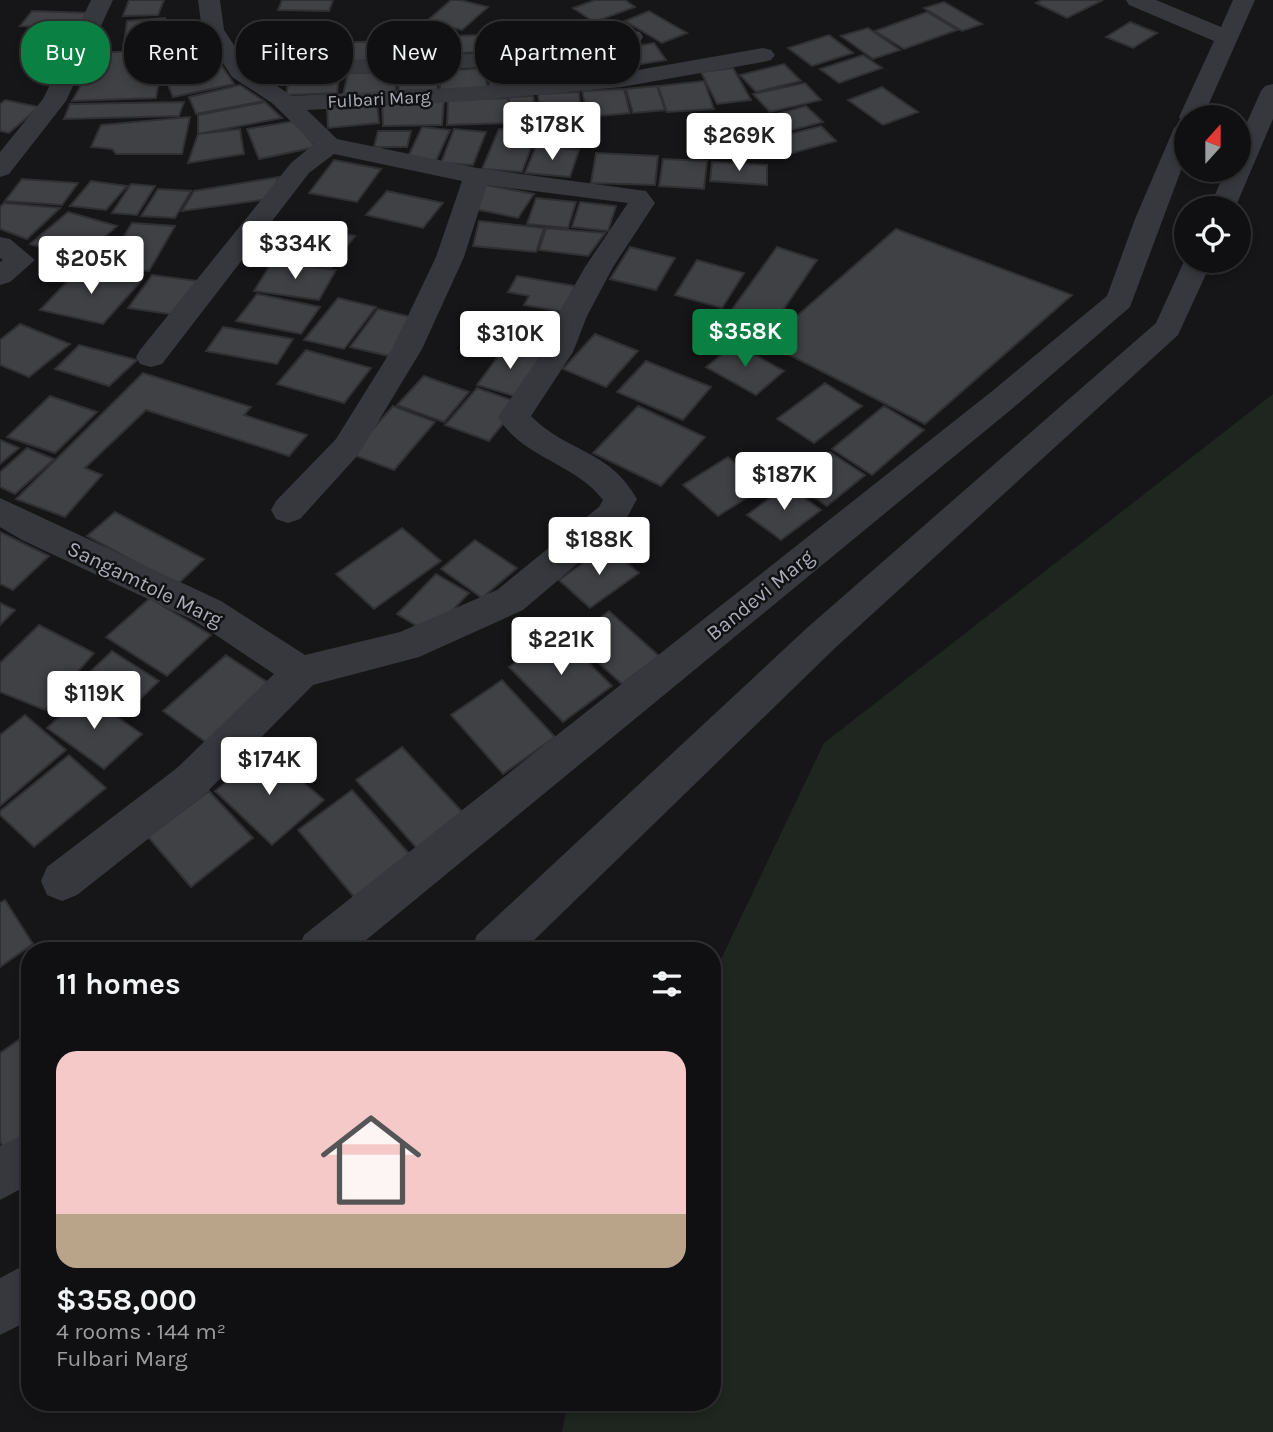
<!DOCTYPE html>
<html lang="en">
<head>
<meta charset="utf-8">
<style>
	:root { --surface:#101012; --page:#1e1e20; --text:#f1f3f6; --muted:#9c9d9f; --line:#303032; --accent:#0b8043 }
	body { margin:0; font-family:Karla,sans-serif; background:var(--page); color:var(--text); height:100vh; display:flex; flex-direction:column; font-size:26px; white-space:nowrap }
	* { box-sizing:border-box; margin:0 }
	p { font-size:23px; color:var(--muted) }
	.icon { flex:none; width:38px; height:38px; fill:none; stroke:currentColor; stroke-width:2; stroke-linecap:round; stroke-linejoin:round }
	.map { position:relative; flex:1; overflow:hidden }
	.details { position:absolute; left:21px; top:942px; width:700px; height:469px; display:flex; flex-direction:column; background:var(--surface); border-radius:28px; box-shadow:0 4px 10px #0003,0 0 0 2px var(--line) }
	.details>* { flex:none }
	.guide { position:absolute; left:21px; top:21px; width:700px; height:63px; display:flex; gap:14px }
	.needle { width:46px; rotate:21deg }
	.fabs { position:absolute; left:1174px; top:105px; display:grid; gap:14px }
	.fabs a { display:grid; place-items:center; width:77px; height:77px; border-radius:50%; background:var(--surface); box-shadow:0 4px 10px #0003,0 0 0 2px var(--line); font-size:35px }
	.price { position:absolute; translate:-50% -60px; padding:0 16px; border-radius:7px; background:#fff; color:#222; font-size:23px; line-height:46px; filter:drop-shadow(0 2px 4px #0008) }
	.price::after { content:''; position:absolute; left:50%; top:42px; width:21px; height:16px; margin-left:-10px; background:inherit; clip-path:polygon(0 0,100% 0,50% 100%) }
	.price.selected { background:var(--accent); color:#fff }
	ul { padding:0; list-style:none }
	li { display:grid; align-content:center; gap:14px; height:371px; padding:0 35px }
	li span { display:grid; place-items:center; height:217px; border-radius:21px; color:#555 }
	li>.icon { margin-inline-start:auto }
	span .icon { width:126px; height:126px; fill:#fffc; stroke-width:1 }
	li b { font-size:30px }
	h2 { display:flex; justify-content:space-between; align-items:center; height:84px; padding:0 35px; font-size:30px }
	.chip { padding:0 24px; border-radius:28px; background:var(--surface); box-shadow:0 4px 10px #0003,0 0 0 2px var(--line); font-size:24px; line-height:63px }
	.chip.selected { background:var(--accent); color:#fff }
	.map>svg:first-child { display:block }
	.green { fill:#1e261f }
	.building { fill:#404145; stroke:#303034; stroke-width:2 }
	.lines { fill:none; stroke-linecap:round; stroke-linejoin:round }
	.street { fill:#37383d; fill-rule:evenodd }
	.labels { text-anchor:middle; stroke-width:5; stroke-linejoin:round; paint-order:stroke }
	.far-street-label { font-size:18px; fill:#a8adb8; stroke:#111113 }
	.street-label { font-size:21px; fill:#a8adb8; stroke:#111113 }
</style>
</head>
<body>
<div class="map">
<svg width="1273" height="1432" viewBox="0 0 1273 1432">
	<rect width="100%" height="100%" fill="#161618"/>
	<path class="green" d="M 1273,394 L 1273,1432 L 562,1432 L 568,1402 L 712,1402 L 712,978 L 824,743 Z"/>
	<path class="building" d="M 129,0 L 164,0 L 158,15 L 123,16 Z
		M 282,0 L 333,0 L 329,11 L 278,10 Z
		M 451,0 L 460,0 L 488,7 L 462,30 L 427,21 Z
		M 595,0 L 625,0 L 635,7 L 594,22 L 573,8 Z
		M 1042,0 L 1103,0 L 1067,18 L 1036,3 Z
		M 944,2 L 982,24 L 962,31 L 924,8 Z
		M 32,11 L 90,13 L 79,28 L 20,26 Z
		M 649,11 L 687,33 L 662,43 L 625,21 Z
		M 927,12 L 957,30 L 904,49 L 875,31 Z
		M 165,18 L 162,47 L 123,50 L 127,21 Z
		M 558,21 L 567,40 L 520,48 L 518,30 Z
		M 1130,22 L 1157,33 L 1133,48 L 1106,37 Z
		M 868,28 L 900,50 L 873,59 L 841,36 Z
		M 515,31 L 515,50 L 483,51 L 484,32 Z
		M 481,35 L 481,52 L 423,55 L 424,37 Z
		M 829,35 L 853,53 L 812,66 L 788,48 Z
		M 208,37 L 220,64 L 174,74 L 168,42 Z
		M 381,41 L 379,61 L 332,63 L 336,43 Z
		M 420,41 L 418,61 L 382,62 L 384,42 Z
		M 283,42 L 284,64 L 243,68 L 242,46 Z
		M 332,42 L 330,61 L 288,64 L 290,44 Z
		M 654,43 L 666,60 L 622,67 L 612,50 Z
		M 165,49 L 156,98 L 72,101 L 99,53 Z
		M 607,49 L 621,68 L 585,75 L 572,56 Z
		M 863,55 L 882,68 L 839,83 L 820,69 Z
		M 572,59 L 584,81 L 543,84 L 540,64 Z
		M 536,64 L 540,85 L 490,88 L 488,67 Z
		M 784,64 L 801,81 L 756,92 L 740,75 Z
		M 222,66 L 234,84 L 173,97 L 165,78 Z
		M 485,68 L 487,88 L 440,91 L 440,71 Z
		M 733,68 L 751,100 L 717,104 L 701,72 Z
		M 340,71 L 337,93 L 286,95 L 290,73 Z
		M 401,71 L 439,71 L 437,90 L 398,91 Z
		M 398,72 L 395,93 L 343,95 L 348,73 Z
		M 704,81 L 714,109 L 667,112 L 658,86 Z
		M 805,83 L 821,100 L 770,112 L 753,94 Z
		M 240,85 L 264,101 L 196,114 L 189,97 Z
		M 657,86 L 665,110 L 633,113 L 626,89 Z
		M 882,87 L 918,112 L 883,125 L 848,100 Z
		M 624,89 L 630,113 L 588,117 L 582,91 Z
		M 579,92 L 582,119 L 540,121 L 538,94 Z
		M 533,96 L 538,123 L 513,125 L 509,97 Z
		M 508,98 L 508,123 L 447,125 L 448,100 Z
		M 5,100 L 39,107 L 9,133 L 0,131 L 0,104 Z
		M 444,100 L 442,125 L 383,126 L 382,102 Z
		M 184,102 L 179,116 L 64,119 L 70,104 Z
		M 265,102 L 282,118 L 198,134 L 198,115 Z
		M 377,103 L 379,123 L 328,128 L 327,107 Z
		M 806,106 L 823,122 L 778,134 L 762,118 Z
		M 190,117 L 182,154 L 116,154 L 112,149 L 91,147 L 101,125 Z
		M 295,121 L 316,147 L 259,159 L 247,129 Z
		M 821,126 L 836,141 L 789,154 L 774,138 Z
		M 422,127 L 450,130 L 436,161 L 407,159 Z
		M 240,129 L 244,154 L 188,163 L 198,134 Z
		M 454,129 L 486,132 L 473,165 L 441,163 Z
		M 499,129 L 537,132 L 522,172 L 482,169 Z
		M 378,131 L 411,131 L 407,147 L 374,147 Z
		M 536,146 L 579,150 L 570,177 L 525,173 Z
		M 596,153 L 658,156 L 655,185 L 591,183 Z
		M 663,159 L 707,161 L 704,189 L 659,186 Z
		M 334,160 L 381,169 L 357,202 L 309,193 Z
		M 712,162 L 767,165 L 767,185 L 710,181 Z
		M 279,177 L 268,199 L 182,211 L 194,191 Z
		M 22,179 L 78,183 L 62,205 L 5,201 Z
		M 91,181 L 127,186 L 106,210 L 70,206 Z
		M 131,184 L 155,186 L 137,215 L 112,213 Z
		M 486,185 L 534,194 L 518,218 L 470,208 Z
		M 158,189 L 191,191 L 175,218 L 141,216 Z
		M 387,191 L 443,203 L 423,228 L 366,215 Z
		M 536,198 L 576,202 L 568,228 L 527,224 Z
		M 580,202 L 616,206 L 608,231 L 572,227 Z
		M 4,203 L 60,208 L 27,239 L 0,229 L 0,207 Z
		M 68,212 L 117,226 L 80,259 L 30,244 Z
		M 479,221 L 544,228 L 536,252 L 473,246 Z
		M 132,223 L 175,226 L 149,271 L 104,268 Z
		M 294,224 L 355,236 L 331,268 L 269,255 Z
		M 546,228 L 605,233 L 588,256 L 539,250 Z
		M 896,229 L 1072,295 L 925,424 L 766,343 Z
		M 630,247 L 675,258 L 656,290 L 610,279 Z
		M 777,247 L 817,260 L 758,347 L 715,333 Z
		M 697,260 L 744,273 L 722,308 L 675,295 Z
		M 272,262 L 336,270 L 319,300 L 254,291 Z
		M 80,268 L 142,280 L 103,324 L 40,310 Z
		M 152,275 L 198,281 L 176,315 L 128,308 Z
		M 517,276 L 575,286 L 563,312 L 524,305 L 529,296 L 508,292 Z
		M 257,294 L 320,307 L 301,334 L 236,321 Z
		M 338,298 L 376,307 L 344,349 L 304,340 Z
		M 378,309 L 415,318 L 389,356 L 350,347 Z
		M 20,324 L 70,344 L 29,377 L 0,365 L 0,340 Z
		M 223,327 L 293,339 L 277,364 L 206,351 Z
		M 595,334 L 638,351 L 606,387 L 563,369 Z
		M 735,344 L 784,371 L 756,395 L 706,367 Z
		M 79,345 L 137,360 L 109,386 L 55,369 Z
		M 505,347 L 542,357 L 514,396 L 477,385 Z
		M 306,350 L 371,368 L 344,403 L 277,384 Z
		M 646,361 L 711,387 L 683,420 L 617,392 Z
		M 143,373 L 251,407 L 244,415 L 307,435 L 289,456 L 146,410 L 85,468 L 102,475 L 65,517 L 16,499 Z
		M 424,376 L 469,392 L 444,422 L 397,405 Z
		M 825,383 L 862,406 L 814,443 L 777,419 Z
		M 477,388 L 520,403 L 489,441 L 445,425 Z
		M 50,396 L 97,412 L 55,453 L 7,437 Z
		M 393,406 L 435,422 L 394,470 L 351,454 Z
		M 638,406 L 705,437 L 661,486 L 593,453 Z
		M 884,406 L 924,430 L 872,475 L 832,449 Z
		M 0,440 L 19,448 L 0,464 Z
		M 27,448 L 54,459 L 15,494 L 0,487 L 0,472 Z
		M 830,452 L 865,475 L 827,506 L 791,482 Z
		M 728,457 L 764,487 L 718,516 L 683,485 Z
		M 787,485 L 821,510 L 781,540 L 747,515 Z
		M 115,512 L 204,559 L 177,585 L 87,536 Z
		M 402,528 L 441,561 L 374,609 L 336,574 Z
		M 0,532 L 49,556 L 13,590 L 0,584 Z
		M 475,540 L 517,568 L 482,598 L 441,569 Z
		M 607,546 L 639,573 L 590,608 L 559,580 Z
		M 436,574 L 469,593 L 430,634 L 397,614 Z
		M 150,598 L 211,635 L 167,676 L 106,637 Z
		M 0,603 L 15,610 L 0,625 Z
		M 609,611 L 659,656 L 622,684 L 572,639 Z
		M 39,625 L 94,653 L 45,710 L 0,692 L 0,663 Z
		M 559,633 L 612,686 L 563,722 L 509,667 Z
		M 112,651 L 159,681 L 124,715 L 77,684 Z
		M 226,655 L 273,686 L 211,746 L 163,711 Z
		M 502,680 L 555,737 L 503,774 L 451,715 Z
		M 84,694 L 142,734 L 104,769 L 47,728 Z
		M 25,715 L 66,750 L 0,806 L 0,735 Z
		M 402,747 L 466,816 L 420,852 L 356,780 Z
		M 266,750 L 324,800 L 272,845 L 215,791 Z
		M 69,755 L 106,788 L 34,847 L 0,815 L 0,811 Z
		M 352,790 L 414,859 L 359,903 L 298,830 Z
		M 209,791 L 253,838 L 191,887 L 148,837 Z
		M 5,900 L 33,944 L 0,967 L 0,903 Z
		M 30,1032 L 30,1133 L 5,1151 L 0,1141 L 0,1053 Z"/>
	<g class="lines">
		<path class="street" d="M 91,0 L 113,0 L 66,101 L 9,174 L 0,177 L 0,152 L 43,99 Z
			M 198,0 L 220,0 L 224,30 L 247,65 L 526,51 L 632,30 L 640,32 L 643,37 L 640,42 L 632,44 L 526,65 L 265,78 L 292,96 L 469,87 L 621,73 L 763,48 L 771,50 L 775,55 L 771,60 L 763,62 L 621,87 L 469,101 L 307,110 L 337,139 L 477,168 L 646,191 L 655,203 L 613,267 L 587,316 L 573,352 L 531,416 C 566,452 609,449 637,499 L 623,525 L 523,610 L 419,657 L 313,685 L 205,794 L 77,895 L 62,901 L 47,895 L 41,881 L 47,867 L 177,768 L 274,674 L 195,621 L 22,540 L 0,527 L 0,498 L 221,601 L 305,655 L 400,632 L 497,590 L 599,507 L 603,500 C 575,463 522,458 498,417 L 544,350 L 557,316 L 585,267 L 628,203 L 487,185 L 464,257 L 422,349 L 358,455 L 300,519 L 288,523 L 276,519 L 271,510 L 276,501 L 336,439 L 392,349 L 436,257 L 462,181 L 334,154 L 309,173 L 162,364 L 151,367 L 140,364 L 136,357 L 140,350 L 291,163 L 314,144 L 272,103 L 232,77 L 202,30 Z
			M 1126,0 L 1156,0 L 1221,27 L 1233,0 L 1255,0 L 1203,117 L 1186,117 L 1186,157 L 1130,307 L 1013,408 L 354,950 L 298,950 L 304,935 L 991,392 L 1107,296 L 1135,219 L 1174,128 L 1182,122 L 1179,117 L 1214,41 L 1129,5 Z
			M 1273,84 L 1273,119 L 1235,208 L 1209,208 L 1226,170 L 1239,170 L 1239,140 L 1261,91 L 1265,86 Z
			M 0,237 L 10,239 L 35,260 L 10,282 L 0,285 L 0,262 L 3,260 L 0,258 Z
			M 1186,257 L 1186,261 L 1212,261 L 1178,335 L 834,649 L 524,950 L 471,950 L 477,935 L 808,627 L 1156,323 Z
			M 30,1131 L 30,1184 L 0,1200 L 0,1146 Z
			M 30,1262 L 30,1320 L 0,1335 L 0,1278 Z"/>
	</g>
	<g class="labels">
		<g class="far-street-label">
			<text transform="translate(379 99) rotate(-3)" y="6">Fulbari Marg</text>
		</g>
		<g class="street-label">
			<text transform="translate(145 584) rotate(26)" y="7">Sangamtole Marg</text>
			<text transform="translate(760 595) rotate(-39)" y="7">Bandevi Marg</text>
		</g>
	</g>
</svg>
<div class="fabs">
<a><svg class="needle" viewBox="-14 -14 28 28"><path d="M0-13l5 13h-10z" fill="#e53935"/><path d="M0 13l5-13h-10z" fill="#9c9d9f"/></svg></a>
<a><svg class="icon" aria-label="locate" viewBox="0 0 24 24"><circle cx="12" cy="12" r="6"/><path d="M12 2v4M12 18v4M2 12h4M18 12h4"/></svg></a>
</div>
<b class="price" style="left:552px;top:162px">$178K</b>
<b class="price" style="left:739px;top:173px">$269K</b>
<b class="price" style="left:295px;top:281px">$334K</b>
<b class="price" style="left:91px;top:296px">$205K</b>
<b class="price selected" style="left:745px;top:369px">$358K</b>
<b class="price" style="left:510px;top:371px">$310K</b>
<b class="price" style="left:784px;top:512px">$187K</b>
<b class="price" style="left:599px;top:577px">$188K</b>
<b class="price" style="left:561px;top:677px">$221K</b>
<b class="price" style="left:94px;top:731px">$119K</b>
<b class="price" style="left:269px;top:797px">$174K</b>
<div class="guide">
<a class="chip selected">Buy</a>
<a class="chip">Rent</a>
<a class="chip">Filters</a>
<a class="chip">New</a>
<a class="chip">Apartment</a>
</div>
<section class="details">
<h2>11 homes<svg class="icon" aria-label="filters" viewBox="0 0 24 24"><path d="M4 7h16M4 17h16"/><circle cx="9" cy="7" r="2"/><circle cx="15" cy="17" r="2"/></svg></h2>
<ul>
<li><span style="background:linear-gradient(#f6c9c9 75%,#b9a48a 0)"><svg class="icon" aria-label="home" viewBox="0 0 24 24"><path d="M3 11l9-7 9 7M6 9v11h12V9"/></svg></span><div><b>$358,000</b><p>4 rooms · 144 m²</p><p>Fulbari Marg</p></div></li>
</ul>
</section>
</div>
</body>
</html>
